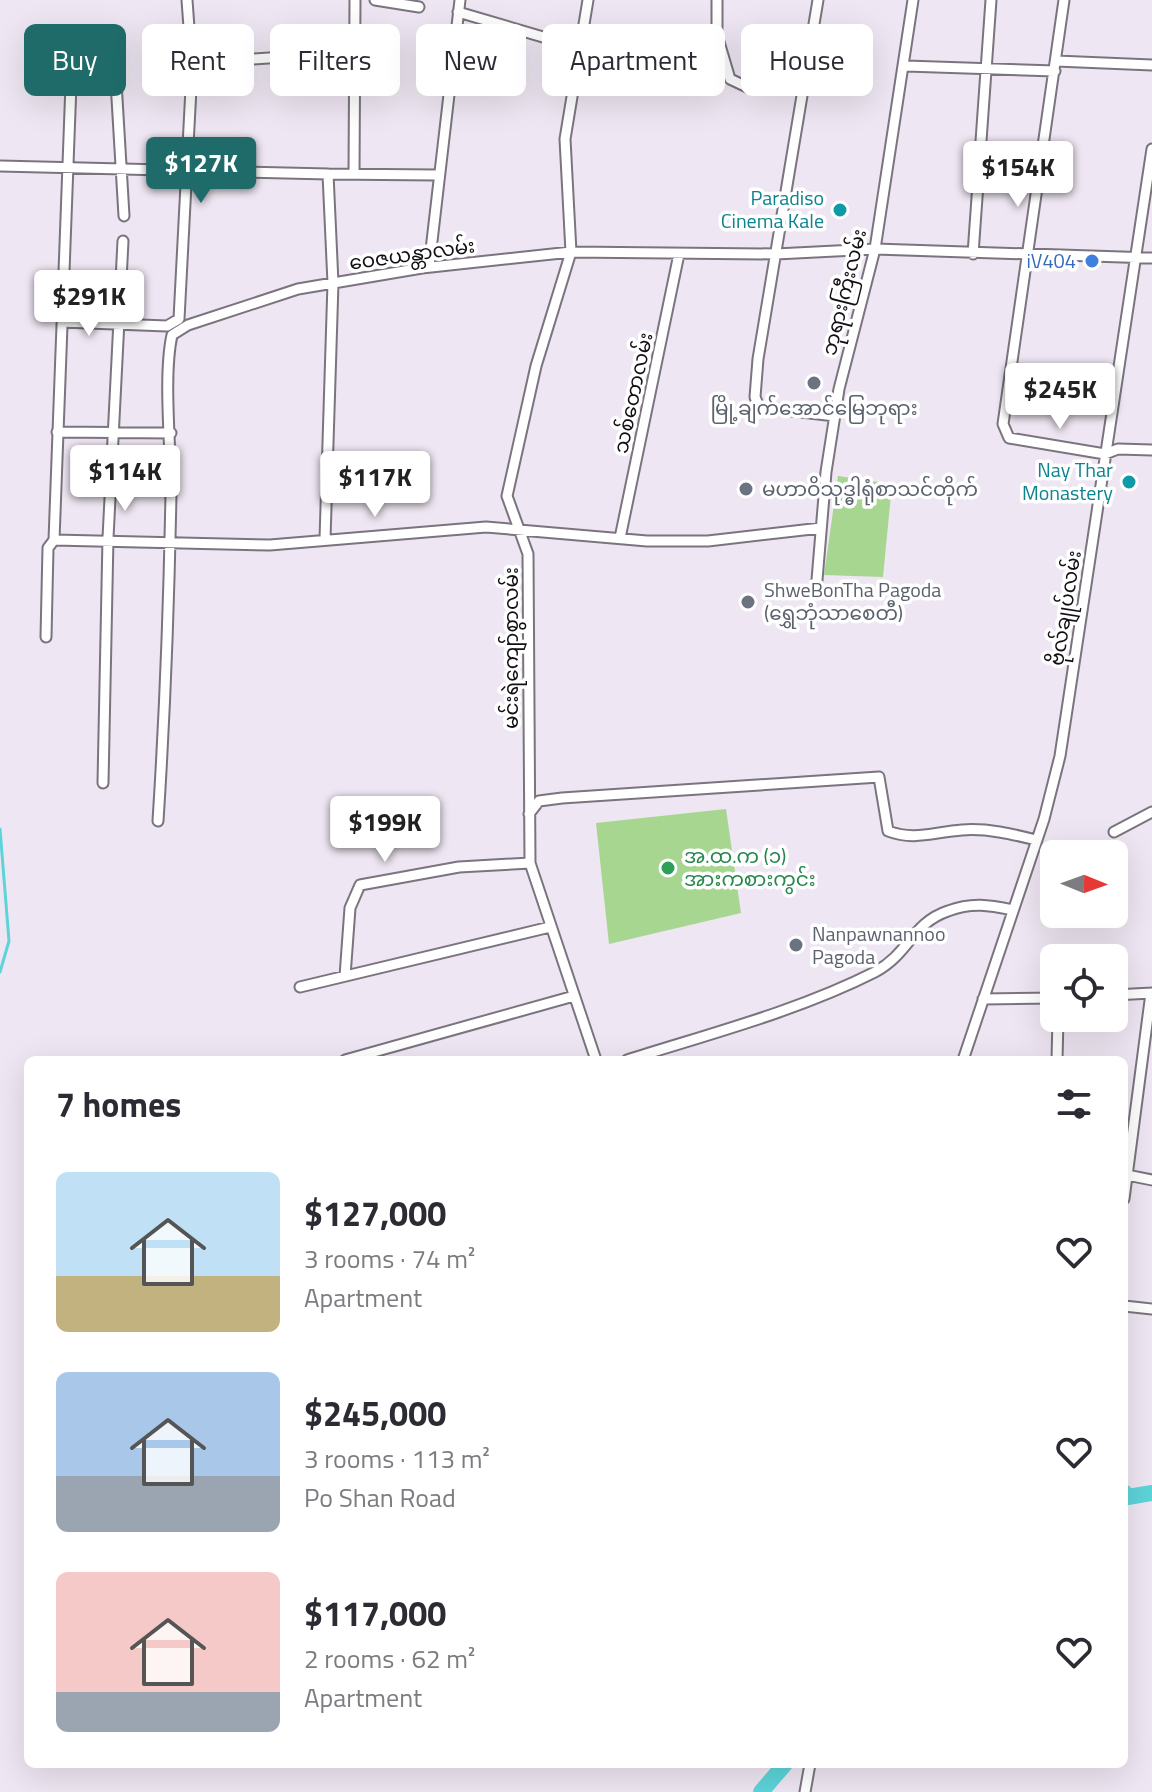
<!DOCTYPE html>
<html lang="en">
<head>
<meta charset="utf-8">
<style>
	:root { --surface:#fff; --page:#f7f7f7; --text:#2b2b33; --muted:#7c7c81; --accent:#1f6b6a }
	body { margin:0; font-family:"Titillium Web","Noto Sans Myanmar",sans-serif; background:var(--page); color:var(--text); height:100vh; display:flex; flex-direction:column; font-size:30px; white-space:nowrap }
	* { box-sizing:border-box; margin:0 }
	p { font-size:26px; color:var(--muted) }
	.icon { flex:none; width:44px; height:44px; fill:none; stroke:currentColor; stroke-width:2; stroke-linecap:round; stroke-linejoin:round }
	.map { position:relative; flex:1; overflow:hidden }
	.side { position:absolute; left:24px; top:1056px; width:1104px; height:712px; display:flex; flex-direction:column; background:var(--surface); border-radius:12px; box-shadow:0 8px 32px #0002 }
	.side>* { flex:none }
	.guide { position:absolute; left:24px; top:24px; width:1104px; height:72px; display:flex; gap:16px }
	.needle { width:52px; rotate:91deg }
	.controls { position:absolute; left:1040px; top:840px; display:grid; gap:16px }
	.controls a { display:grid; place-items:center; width:88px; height:88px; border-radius:12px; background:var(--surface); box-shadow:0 8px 32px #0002; font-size:40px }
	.price { position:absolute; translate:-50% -68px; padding:0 18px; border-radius:8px; background:#fff; color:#222; font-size:26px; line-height:52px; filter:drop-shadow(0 2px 4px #0008) }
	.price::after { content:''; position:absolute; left:50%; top:48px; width:24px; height:18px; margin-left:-12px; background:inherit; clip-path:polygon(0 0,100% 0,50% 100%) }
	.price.active { background:var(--accent); color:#fff }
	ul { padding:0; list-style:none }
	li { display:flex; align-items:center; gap:24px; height:200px; padding:0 32px }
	li span { display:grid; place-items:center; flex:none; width:224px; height:160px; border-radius:12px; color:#555 }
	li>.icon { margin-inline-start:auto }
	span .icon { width:96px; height:96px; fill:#fffc; stroke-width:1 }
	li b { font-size:34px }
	h2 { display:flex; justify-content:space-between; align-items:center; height:96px; padding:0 32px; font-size:34px }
	.pill { padding:0 28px; border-radius:12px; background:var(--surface); box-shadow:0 8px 32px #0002; font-size:28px; line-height:72px }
	.pill.active { background:var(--accent); color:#fff }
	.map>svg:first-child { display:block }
	.green { fill:#a7d690 }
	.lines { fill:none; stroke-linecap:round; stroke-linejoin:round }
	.stream { stroke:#5cd4d9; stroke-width:3 }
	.river { stroke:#5cd4d9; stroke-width:16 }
	.minor-casing { stroke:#7b747e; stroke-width:13 }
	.minor { stroke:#fff; stroke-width:9 }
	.culture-dot { fill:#0f9aa8; stroke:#fff; stroke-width:3 }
	.shop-dot { fill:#3f7fe0; stroke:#fff; stroke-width:3 }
	.worship-dot { fill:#6b7280; stroke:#fff; stroke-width:3 }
	.leisure-dot { fill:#2e9e5b; stroke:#fff; stroke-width:3 }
	.labels { text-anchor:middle; stroke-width:7; stroke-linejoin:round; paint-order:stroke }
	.culture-label { font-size:20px; fill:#0d838f; stroke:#fff; text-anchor:end }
	.street-label { font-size:20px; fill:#120f13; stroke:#fff }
	.shop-label { font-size:20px; fill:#366cbe; stroke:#fff; text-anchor:end }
	.worship-label { font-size:20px; fill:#5b616d; stroke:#fff; text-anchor:start }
	.leisure-label { font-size:20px; fill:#27864d; stroke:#fff; text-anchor:start }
</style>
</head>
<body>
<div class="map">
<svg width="1152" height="1792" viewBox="0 0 1152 1792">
	<rect width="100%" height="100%" fill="#eee6f2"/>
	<path class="green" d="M 838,476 L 892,484 L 883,577 L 824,575 Z
		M 726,809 L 741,913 L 609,944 L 596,823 Z"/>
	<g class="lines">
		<path class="stream" d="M 0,829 L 9,941 L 0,972"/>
		<path class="river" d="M 1124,1492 L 1128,1497 L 1152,1493
			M 761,1792 L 785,1764"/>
		<g class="minor-casing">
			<path id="minor" d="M 375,0 L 419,7
				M 588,0 L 565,139 L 571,252 L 536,366 L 507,496 L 528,554 L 530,863 L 596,1060
				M 717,0 L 717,35 L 730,79 L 747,87 L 804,86
				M 818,0 L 758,359 L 755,397 L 759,407 L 835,416
				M 1064,0 L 1003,424 L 1009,438 L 1105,454 L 1118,449 L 1152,450
				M 458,12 L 577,47
				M 253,59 L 357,52
				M 1056,61 L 1152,65
				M 115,65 L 124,216
				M 906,66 L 1055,71
				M 573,78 L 640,87
				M 0,166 L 328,174
				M 354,174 L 355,0
				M 973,254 L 991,0
				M 429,267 L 460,0
				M 62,322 L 167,326 L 179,319 L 192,69 L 187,0
				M 57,432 L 171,433
				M 620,538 L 679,254
				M 325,539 L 333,283 L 328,174 L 437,175
				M 54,540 L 72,57
				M 816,592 L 826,472 L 839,389 L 875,249 L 913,0
				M 46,637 L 48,548 L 54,540 L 270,545 L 486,527 L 647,541 L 708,541 L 821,528
				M 103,783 L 108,538 L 123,241
				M 529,814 L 539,801 L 562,798 L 879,777 L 888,831 C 914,841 934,832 962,830 C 987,828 1012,834 1036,840
				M 158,821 C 165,712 169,603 171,493 C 171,448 163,376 172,335 L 188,325 L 298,289 L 422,268 L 571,252 L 776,254 L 875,249 L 1152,258
				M 1114,832 L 1152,812
				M 345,976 L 350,908 L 360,885 L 459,867 L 530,863
				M 300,987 L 550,927
				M 1114,995 L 1152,993
				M 983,999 L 1054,998
				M 345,1060 L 574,996
				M 627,1060 C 709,1034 798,1011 875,972 C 909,954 912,923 948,911 C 972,902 989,905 1013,910
				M 963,1060 L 1044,819 L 1060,756 L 1152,149
				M 1057,1060 L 1058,1018
				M 1127,1175 L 1152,1180
				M 1124,1199 L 1151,993
				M 1124,1306 L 1152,1309
				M 805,1792 L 810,1764"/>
		</g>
		<use href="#minor" class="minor"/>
	</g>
	<g class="culture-dot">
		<circle cx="840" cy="210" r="8"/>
		<circle cx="1129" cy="482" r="8"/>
	</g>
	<circle class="shop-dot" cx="1092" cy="261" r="8"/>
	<g class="worship-dot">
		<circle cx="814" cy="383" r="8"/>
		<circle cx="746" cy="489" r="8"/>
		<circle cx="748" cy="602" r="8"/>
		<circle cx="796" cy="945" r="8"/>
	</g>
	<circle class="leisure-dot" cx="668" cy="868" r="8"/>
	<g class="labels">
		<g class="culture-label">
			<text x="824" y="205">Paradiso<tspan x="824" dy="23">Cinema Kale</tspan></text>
			<text x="1113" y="477">Nay Thar<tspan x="1113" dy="23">Monastery</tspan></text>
		</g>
		<g class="street-label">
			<text transform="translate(412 254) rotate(-8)" y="7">ဝေဇယန္တာလမ်း</text>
			<text transform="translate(844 292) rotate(-76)" y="7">ဘုရားကြီးလမ်း</text>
			<text transform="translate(633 393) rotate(-78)" y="7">သစ်တောလမ်း</text>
			<text transform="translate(1065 608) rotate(-81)" y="7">ဗိုလ်ချုပ်လမ်း</text>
			<text transform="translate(511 648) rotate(-90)" y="7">မင်းရဲကျော်စွာလမ်း</text>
		</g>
		<g class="shop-label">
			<text x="1076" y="268">iV404</text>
		</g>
		<g class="worship-label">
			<text x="814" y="415" text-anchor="middle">မြို့ချက်အောင်မြေဘုရား</text>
			<text x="762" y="496">မဟာဝိသုဒ္ဓါရုံစာသင်တိုက်</text>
			<text x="764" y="597">ShweBonTha Pagoda<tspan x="764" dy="23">(ရွှေဘုံသာစေတီ)</tspan></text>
			<text x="812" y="941">Nanpawnannoo<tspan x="812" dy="23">Pagoda</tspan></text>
		</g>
		<g class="leisure-label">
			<text x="684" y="863">အ.ထ.က (၁)<tspan x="684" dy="23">အားကစားကွင်း</tspan></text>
		</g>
	</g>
</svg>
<div class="controls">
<a><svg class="needle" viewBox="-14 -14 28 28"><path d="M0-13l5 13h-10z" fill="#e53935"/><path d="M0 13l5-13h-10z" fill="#7c7c81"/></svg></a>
<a><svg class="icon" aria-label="locate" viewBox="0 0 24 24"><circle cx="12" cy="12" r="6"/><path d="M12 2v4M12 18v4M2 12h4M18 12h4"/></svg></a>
</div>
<b class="price active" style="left:201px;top:205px">$127K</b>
<b class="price" style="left:1018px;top:209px">$154K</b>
<b class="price" style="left:89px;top:338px">$291K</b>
<b class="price" style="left:1060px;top:431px">$245K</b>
<b class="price" style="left:125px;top:513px">$114K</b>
<b class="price" style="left:375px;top:519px">$117K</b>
<b class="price" style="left:385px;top:864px">$199K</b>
<div class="guide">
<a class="pill active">Buy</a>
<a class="pill">Rent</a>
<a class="pill">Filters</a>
<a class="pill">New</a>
<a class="pill">Apartment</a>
<a class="pill">House</a>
</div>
<section class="side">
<h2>7 homes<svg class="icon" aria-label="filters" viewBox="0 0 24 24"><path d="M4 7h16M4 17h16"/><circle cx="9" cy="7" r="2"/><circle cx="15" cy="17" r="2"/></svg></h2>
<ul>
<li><span style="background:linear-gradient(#bfe0f5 65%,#c2b280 0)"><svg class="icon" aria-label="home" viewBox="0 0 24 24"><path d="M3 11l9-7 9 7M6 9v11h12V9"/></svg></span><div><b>$127,000</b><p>3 rooms · 74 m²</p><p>Apartment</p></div><svg class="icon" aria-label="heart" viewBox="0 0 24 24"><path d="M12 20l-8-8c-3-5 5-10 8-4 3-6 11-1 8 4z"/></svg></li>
<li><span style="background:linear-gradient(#a9c7e8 65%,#9aa5b1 0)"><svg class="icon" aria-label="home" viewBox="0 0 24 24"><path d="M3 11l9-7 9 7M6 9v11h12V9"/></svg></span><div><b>$245,000</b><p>3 rooms · 113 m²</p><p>Po Shan Road</p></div><svg class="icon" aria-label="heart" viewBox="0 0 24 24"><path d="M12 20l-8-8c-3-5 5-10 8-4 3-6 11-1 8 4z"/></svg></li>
<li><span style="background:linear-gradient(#f6c9c9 75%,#9aa5b1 0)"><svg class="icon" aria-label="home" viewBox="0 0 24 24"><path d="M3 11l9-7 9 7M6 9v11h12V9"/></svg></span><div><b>$117,000</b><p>2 rooms · 62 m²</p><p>Apartment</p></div><svg class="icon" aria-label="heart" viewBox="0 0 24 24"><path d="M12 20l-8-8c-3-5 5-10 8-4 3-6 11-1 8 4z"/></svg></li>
</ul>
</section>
</div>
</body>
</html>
